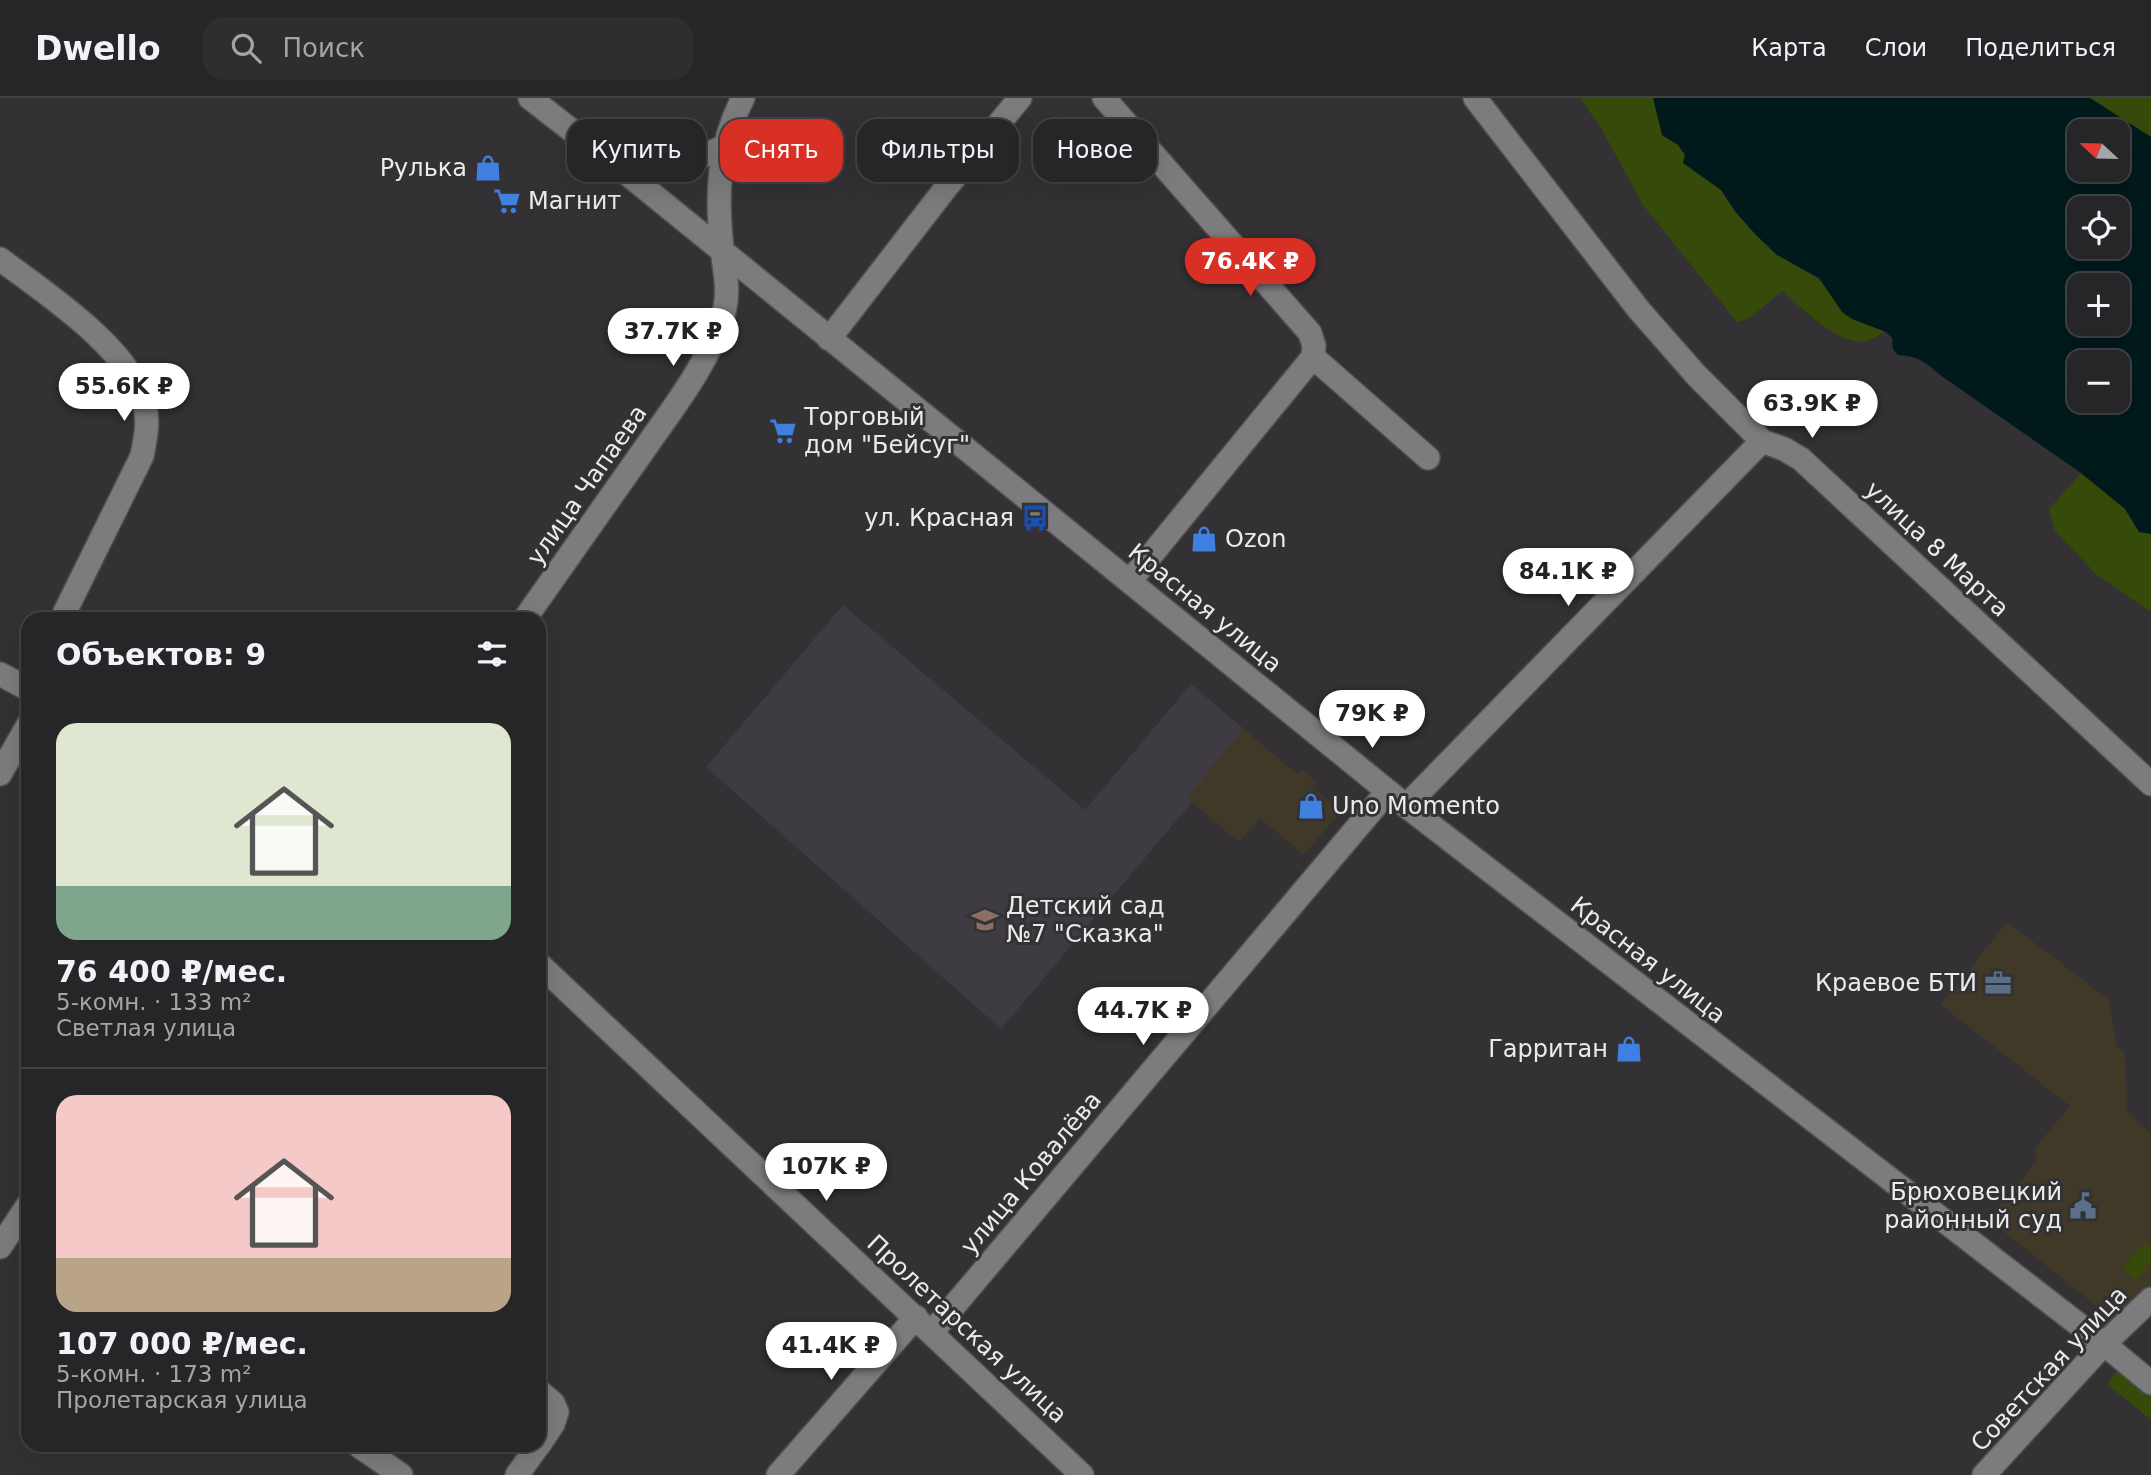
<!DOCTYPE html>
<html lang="ru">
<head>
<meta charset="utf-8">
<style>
	:root { --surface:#262527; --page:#2e2d2f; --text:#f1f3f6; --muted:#a4a5a7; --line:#424244; --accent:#d93025 }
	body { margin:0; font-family:"DejaVu Sans",sans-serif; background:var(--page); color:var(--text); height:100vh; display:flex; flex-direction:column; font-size:26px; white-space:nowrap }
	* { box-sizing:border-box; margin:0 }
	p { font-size:23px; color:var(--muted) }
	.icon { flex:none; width:38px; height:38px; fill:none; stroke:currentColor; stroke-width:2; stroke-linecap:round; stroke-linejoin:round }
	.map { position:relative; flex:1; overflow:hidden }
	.details { position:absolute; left:21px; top:514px; width:525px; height:840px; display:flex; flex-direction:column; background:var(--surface); border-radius:21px; box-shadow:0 7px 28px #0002,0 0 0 2px var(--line) }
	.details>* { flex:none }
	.banner { position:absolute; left:567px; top:21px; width:665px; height:63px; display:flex; gap:14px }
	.needle { width:46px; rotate:292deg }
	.buttons { position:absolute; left:2067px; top:21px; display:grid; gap:14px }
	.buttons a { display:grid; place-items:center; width:63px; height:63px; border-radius:14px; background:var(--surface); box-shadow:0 7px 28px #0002,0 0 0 2px var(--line); font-size:35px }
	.price { position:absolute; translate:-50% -60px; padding:0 16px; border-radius:24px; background:#fff; color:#222; font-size:23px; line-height:46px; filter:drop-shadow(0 2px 4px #0008) }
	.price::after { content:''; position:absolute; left:50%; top:42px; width:21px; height:16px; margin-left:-10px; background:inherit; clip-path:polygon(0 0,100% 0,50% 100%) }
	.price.on { background:var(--accent); color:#fff }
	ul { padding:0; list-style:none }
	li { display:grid; align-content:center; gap:14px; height:371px; padding:0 35px }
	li+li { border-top:2px solid var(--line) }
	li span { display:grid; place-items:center; height:217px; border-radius:21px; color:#555 }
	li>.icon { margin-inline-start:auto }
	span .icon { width:126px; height:126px; fill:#fffc; stroke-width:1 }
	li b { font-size:30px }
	h2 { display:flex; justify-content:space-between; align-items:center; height:84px; padding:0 35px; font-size:30px }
	.chip { padding:0 24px; border-radius:21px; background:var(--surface); box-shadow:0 7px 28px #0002,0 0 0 2px var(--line); font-size:24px; line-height:63px }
	.chip.on { background:var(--accent); color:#fff }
	header { display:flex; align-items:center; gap:42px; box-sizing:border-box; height:98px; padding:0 35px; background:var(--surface); border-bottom:2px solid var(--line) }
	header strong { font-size:33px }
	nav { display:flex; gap:38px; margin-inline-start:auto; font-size:24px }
	.search { width:490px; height:63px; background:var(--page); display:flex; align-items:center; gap:18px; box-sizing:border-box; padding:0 24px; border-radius:21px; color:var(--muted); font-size:26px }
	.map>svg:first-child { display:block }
	.commercial { fill:#413928 }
	.built { fill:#3f3b42 }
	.green { fill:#364a09 }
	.water { fill:#001a1c; fill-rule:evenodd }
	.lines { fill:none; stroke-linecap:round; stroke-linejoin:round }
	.minor-casing { stroke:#505052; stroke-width:26 }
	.minor { stroke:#7c7b7e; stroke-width:23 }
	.labels { text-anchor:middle; stroke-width:6; stroke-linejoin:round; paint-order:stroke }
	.poi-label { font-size:24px; fill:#ebebec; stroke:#333134; text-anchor:end }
	.street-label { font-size:24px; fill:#ebebec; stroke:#333134 }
</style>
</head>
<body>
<header>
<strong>Dwello</strong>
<div class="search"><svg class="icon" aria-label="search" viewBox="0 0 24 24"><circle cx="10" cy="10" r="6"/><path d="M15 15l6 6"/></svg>Поиск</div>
<nav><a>Карта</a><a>Слои</a><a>Поделиться</a></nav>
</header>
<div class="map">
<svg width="2151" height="1377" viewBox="0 0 2151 1377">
	<rect width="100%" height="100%" fill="#333134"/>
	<path class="commercial" d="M 1244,631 L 1298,677 L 1303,672 L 1317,684 L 1313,690 L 1341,713 L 1304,757 L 1260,720 L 1239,744 L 1186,699 Z
		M 2007,824 L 2109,902 L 2117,948 L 2125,955 L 2127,1012 L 2151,1036 L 2151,1185 L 2114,1222 L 1988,1121 L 2036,1064 L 2035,1050 L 2070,1008 L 1941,907 Z"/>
	<path class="built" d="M 843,507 L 1085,712 L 1191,586 L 1244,631 L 1187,699 L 1192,704 L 1001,931 L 706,669 Z"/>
	<path class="green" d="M 1580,0 L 1654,0 L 1662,37 L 1678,47 L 1685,57 L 1683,65 L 1721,92 L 1735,114 L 1755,136 L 1777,157 L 1819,181 L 1852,221 L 1886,233 C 1879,237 1869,244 1861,244 C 1834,243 1802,210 1782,193 L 1750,220 L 1737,224 L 1643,107 L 1601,30 Z
		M 2090,0 L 2151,0 L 2151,39 Z
		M 2081,375 L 2125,411 L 2139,433 L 2151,436 L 2151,514 L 2097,477 L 2055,433 L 2049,411 Z
		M 2144,1145 L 2151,1151 L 2151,1164 L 2135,1181 L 2122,1170 Z
		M 2120,1270 L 2151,1295 L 2151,1322 L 2107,1286 Z"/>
	<path class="water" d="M 1653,0 L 2090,0 L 2151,39 L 2151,436 L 2139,434 L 2125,411 L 2081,375 L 1940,277 C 1926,264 1917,258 1898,257 L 1893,251 L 1892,240 L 1886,234 L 1852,221 L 1842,214 L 1819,180 L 1777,157 L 1755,136 L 1735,113 L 1721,92 L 1683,65 L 1685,57 L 1678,47 L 1662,37 ZM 2079,33 L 2118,33 L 2118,72 L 2079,72 ZM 2079,110 L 2118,110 L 2118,149 L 2079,149 ZM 2079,187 L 2118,187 L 2118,226 L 2079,226 ZM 2079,264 L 2118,264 L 2118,303 L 2079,303 Z"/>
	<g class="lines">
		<g class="minor-casing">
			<path id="minor" d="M 530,0 L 625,74 L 1406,708 L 2104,1246 L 2151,1285
				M 1104,0 L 1310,235 L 1314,248 L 1313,259 L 1428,360
				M 1475,0 L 1639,212 L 1697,278 L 1762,343 L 1784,351 L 1801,361 L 2151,686
				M 625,74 L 667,72 L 724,49
				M 0,161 C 45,195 133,252 145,309 C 149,325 145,342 142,358 L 61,522
				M 829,241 L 945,91 L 1020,0
				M 1130,483 L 1313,259
				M 524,522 C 563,466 602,411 641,356 C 672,311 709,266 724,214 C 730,191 724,172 722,150 C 716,97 718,48 743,0
				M 0,576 L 28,591
				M 0,676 L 28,627
				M 1406,708 L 1762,343
				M 539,866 L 1082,1377
				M 0,1149 L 28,1107
				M 932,1234 L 1388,693
				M 539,1293 L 553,1305 L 557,1314 L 553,1326 L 539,1347
				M 359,1348 L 401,1377
				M 517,1377 L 538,1348
				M 778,1377 L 916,1219
				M 1984,1377 L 2104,1246 L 2151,1201"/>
		</g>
		<use href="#minor" class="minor"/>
	</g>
	<defs>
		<g id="shop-bare" transform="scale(2.1)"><path d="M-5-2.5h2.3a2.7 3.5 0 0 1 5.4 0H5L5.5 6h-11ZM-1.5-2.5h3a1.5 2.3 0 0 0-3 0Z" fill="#3f7fe0" stroke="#333134" stroke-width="2.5" paint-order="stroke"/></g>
		<g id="supermarket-bare" transform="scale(2.1)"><path d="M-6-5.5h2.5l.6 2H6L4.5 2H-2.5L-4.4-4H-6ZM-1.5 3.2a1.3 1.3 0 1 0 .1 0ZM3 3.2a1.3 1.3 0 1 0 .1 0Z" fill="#3f7fe0" stroke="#333134" stroke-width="2.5" paint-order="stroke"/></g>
		<g id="bus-bare" transform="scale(2.1)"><path d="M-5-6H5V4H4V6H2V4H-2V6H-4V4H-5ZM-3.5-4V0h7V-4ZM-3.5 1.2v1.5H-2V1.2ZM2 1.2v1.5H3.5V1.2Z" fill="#1a4fb4" stroke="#333134" stroke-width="2.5" paint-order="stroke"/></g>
		<g id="school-bare" transform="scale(2.1)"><path d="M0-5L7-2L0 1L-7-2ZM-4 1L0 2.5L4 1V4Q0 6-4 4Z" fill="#8d6e63" stroke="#333134" stroke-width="2.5" paint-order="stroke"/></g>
		<g id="office-bare" transform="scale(2.1)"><path d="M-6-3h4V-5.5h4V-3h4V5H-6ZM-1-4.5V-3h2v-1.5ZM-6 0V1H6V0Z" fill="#5c6f8a" stroke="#333134" stroke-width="2.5" paint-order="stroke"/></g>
		<g id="civic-bare" transform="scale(2.1)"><path d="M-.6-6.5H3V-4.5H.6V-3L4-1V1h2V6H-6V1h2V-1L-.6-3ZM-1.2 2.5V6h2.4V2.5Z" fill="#5c6f8a" stroke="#333134" stroke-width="2.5" paint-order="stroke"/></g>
	</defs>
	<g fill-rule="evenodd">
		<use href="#shop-bare" x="488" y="70"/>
		<use href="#supermarket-bare" x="507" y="103"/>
		<use href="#supermarket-bare" x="783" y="333"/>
		<use href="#bus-bare" x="1035" y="420"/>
		<use href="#shop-bare" x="1204" y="441"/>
		<use href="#shop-bare" x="1311" y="708"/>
		<use href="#school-bare" x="985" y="822"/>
		<use href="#office-bare" x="1998" y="885"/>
		<use href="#shop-bare" x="1629" y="951"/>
		<use href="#civic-bare" x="2083" y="1108"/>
	</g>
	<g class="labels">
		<g class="poi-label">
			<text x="467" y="78">Рулька</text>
			<text x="528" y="111" text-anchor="start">Магнит</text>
			<text x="804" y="327" text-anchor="start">Торговый<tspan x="804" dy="28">дом "Бейсуг"</tspan></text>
			<text x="1014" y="428">ул. Красная</text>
			<text x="1225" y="449" text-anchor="start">Ozon</text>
			<text x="1332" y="716" text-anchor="start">Uno Momento</text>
			<text x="1006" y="816" text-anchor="start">Детский сад<tspan x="1006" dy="28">№7 "Сказка"</tspan></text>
			<text x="1977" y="893">Краевое БТИ</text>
			<text x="1608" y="959">Гарритан</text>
			<text x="2062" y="1102">Брюховецкий<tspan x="2062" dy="28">районный суд</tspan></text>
		</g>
		<g class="street-label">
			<text transform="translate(587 387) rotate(-55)" y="8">улица Чапаева</text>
			<text transform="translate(1937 451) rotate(43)" y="8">улица 8 Марта</text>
			<text transform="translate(1205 510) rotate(39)" y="8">Красная улица</text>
			<text transform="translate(1648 862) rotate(38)" y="8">Красная улица</text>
			<text transform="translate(1031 1075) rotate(-50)" y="8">улица Ковалёва</text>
			<text transform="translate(967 1231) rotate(43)" y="8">Пролетарская улица</text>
			<text transform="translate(2049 1271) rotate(-47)" y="8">Советская улица</text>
		</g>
	</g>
</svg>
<div class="buttons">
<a><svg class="needle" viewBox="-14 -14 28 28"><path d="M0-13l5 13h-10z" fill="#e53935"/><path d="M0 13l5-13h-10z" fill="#a4a5a7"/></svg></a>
<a><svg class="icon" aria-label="locate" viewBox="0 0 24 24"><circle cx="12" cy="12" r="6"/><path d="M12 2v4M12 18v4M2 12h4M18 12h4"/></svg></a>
<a>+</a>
<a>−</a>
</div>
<b class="price on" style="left:1250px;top:200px">76.4K ₽</b>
<b class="price" style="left:673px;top:270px">37.7K ₽</b>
<b class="price" style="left:124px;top:325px">55.6K ₽</b>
<b class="price" style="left:1812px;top:342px">63.9K ₽</b>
<b class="price" style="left:1568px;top:510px">84.1K ₽</b>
<b class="price" style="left:1372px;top:652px">79K ₽</b>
<b class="price" style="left:1143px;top:949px">44.7K ₽</b>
<b class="price" style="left:826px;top:1105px">107K ₽</b>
<b class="price" style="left:831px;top:1284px">41.4K ₽</b>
<div class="banner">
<a class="chip">Купить</a>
<a class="chip on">Снять</a>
<a class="chip">Фильтры</a>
<a class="chip">Новое</a>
</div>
<section class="details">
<h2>Объектов: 9<svg class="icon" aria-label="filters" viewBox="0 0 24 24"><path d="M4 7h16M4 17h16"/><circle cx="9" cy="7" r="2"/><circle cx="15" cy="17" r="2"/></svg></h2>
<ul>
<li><span style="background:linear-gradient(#dfe7d0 75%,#7fa58c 0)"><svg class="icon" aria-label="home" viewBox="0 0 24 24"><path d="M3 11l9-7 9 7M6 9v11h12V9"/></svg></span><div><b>76 400 ₽/мес.</b><p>5-комн. · 133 m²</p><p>Светлая улица</p></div></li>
<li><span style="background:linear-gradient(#f6c9c9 75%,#b9a48a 0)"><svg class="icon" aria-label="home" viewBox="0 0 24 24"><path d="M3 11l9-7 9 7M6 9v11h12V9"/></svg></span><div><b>107 000 ₽/мес.</b><p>5-комн. · 173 m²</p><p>Пролетарская улица</p></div></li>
</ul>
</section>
</div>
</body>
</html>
